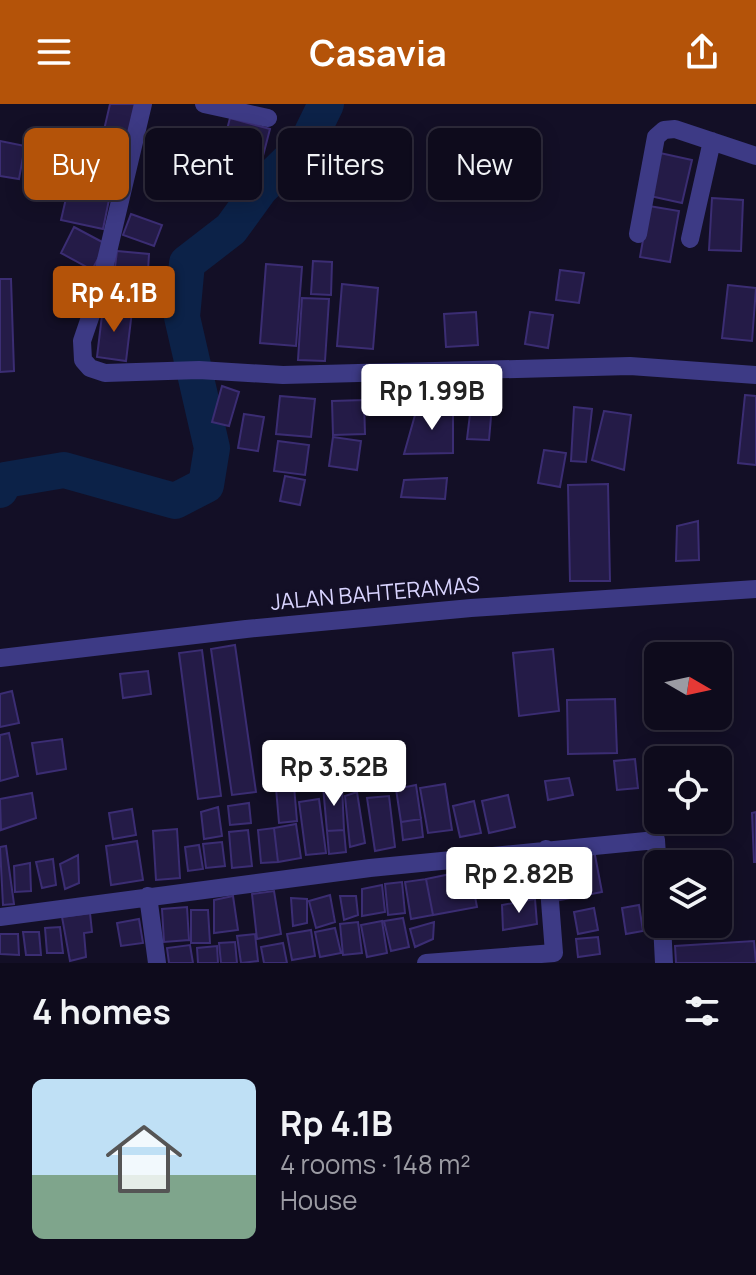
<!DOCTYPE html>
<html lang="en">
<head>
<meta charset="utf-8">
<style>
	:root { --surface:#0e0b1c; --page:#171425; --text:#f1f3f6; --muted:#9b9ba3; --line:#2e2b3b; --accent:#b45309 }
	body { margin:0; font-family:Manrope,sans-serif; background:var(--page); color:var(--text); height:100vh; display:flex; flex-direction:column; font-size:30px; white-space:nowrap }
	* { box-sizing:border-box; margin:0 }
	p { font-size:26px; color:var(--muted) }
	.icon { flex:none; width:44px; height:44px; fill:none; stroke:currentColor; stroke-width:2; stroke-linecap:round; stroke-linejoin:round }
	.map { position:relative; height:859px; overflow:hidden }
	.sheet { display:flex; flex-direction:column; background:var(--surface); flex:1 }
	.sheet>* { flex:none }
	.guide { position:absolute; left:24px; top:24px; width:708px; height:72px; display:flex; gap:16px }
	.needle { width:52px; rotate:99deg }
	.buttons { position:absolute; left:644px; top:538px; display:grid; gap:16px }
	.buttons a { display:grid; place-items:center; width:88px; height:88px; border-radius:12px; background:var(--surface); box-shadow:0 4px 20px #0003,0 0 0 2px var(--line); font-size:40px }
	.price { position:absolute; translate:-50% -68px; padding:0 18px; border-radius:8px; background:#fff; color:#222; font-size:26px; line-height:52px; filter:drop-shadow(0 2px 4px #0008) }
	.price::after { content:''; position:absolute; left:50%; top:48px; width:24px; height:18px; margin-left:-12px; background:inherit; clip-path:polygon(0 0,100% 0,50% 100%) }
	.price.active { background:var(--accent); color:#fff }
	ul { padding:0; list-style:none }
	li { display:flex; align-items:center; gap:24px; height:200px; padding:0 32px }
	li span { display:grid; place-items:center; flex:none; width:224px; height:160px; border-radius:12px; color:#555 }
	li>.icon { margin-inline-start:auto }
	span .icon { width:96px; height:96px; fill:#fffc; stroke-width:1 }
	li b { font-size:34px }
	h2 { display:flex; justify-content:space-between; align-items:center; height:96px; padding:0 32px; font-size:34px }
	.pill { padding:0 28px; border-radius:12px; background:var(--surface); box-shadow:0 4px 20px #0003,0 0 0 2px var(--line); font-size:28px; line-height:72px }
	.pill.active { background:var(--accent); color:#fff }
	header { display:flex; justify-content:space-between; align-items:center; height:104px; padding:0 32px; background:var(--accent); color:#fff; font-size:36px; font-weight:700 }
	.map>svg:first-child { display:block }
	.lines { fill:none; stroke-linecap:round; stroke-linejoin:round }
	.river { stroke:#0c2248; stroke-width:36 }
	.building { fill:#241b47; stroke:#3b2d73; stroke-width:2 }
	.minor { stroke:#3d3a85; stroke-width:18 }
	.labels { text-anchor:middle; stroke-width:6; stroke-linejoin:round; paint-order:stroke }
	.street-label { font-size:22px; fill:#d9d4ff; stroke:#130f26 }
</style>
</head>
<body>
<header><svg class="icon" aria-label="menu" viewBox="0 0 24 24"><path d="M4 6h16M4 12h16M4 18h16"/></svg>Casavia<svg class="icon" aria-label="share" viewBox="0 0 24 24"><path d="M12 15V3M7 8l5-5 5 5M5 13v7h14v-7"/></svg></header>
<div class="map">
<svg width="756" height="859" viewBox="0 0 756 859">
	<rect width="100%" height="100%" fill="#130f26"/>
	<g class="lines">
		<path class="river" d="M 0,386 L 5,376 L 64,366 L 175,397 L 206,381 L 212,344 L 182,213 L 187,159 L 231,125 L 260,85 L 307,39 L 326,0"/>
	</g>
	<path class="building" d="M 110,0 L 138,0 L 130,32 L 104,26 Z
		M 230,14 L 270,25 L 258,71 L 218,60 Z
		M 189,27 L 213,31 L 209,49 L 186,45 Z
		M 33,32 L 58,37 L 51,74 L 26,70 Z
		M 0,37 L 25,42 L 19,75 L 0,72 Z
		M 91,37 L 122,42 L 116,74 L 85,69 Z
		M 660,49 L 692,56 L 682,99 L 650,92 Z
		M 70,77 L 111,86 L 103,125 L 61,116 Z
		M 712,94 L 743,96 L 741,147 L 709,146 Z
		M 649,102 L 679,107 L 670,158 L 640,153 Z
		M 131,110 L 162,121 L 154,142 L 123,131 Z
		M 74,123 L 106,140 L 92,166 L 61,149 Z
		M 117,147 L 149,150 L 148,167 L 115,163 Z
		M 313,157 L 332,158 L 331,191 L 311,190 Z
		M 266,160 L 302,163 L 296,242 L 260,239 Z
		M 560,166 L 584,169 L 579,199 L 556,196 Z
		M 0,175 L 11,175 L 14,267 L 0,268 Z
		M 111,176 L 137,181 L 134,197 L 108,193 Z
		M 342,180 L 378,184 L 373,245 L 337,242 Z
		M 728,181 L 756,184 L 752,237 L 722,234 Z
		M 302,194 L 329,195 L 325,257 L 298,256 Z
		M 103,203 L 132,207 L 126,257 L 97,253 Z
		M 476,208 L 478,241 L 446,243 L 444,210 Z
		M 530,208 L 553,211 L 548,244 L 525,240 Z
		M 474,277 L 494,278 L 489,336 L 467,335 Z
		M 222,282 L 239,288 L 229,322 L 212,318 Z
		M 745,291 L 756,292 L 756,361 L 738,359 Z
		M 280,292 L 315,295 L 311,333 L 276,330 Z
		M 364,296 L 365,330 L 333,331 L 332,297 Z
		M 574,303 L 592,305 L 586,358 L 571,357 Z
		M 417,304 L 453,304 L 453,349 L 404,350 Z
		M 604,307 L 631,311 L 624,366 L 592,356 Z
		M 244,310 L 264,313 L 258,347 L 238,344 Z
		M 333,333 L 361,337 L 357,366 L 329,362 Z
		M 278,337 L 309,341 L 305,371 L 274,367 Z
		M 544,346 L 566,349 L 560,383 L 538,379 Z
		M 285,372 L 305,376 L 300,401 L 280,397 Z
		M 447,374 L 445,395 L 401,393 L 404,376 Z
		M 608,380 L 610,477 L 570,477 L 568,381 Z
		M 698,417 L 699,456 L 676,457 L 677,422 Z
		M 235,541 L 256,688 L 232,691 L 211,545 Z
		M 553,545 L 559,607 L 519,612 L 513,549 Z
		M 202,546 L 221,692 L 198,695 L 179,549 Z
		M 148,567 L 151,590 L 123,594 L 120,570 Z
		M 12,587 L 19,619 L 0,623 L 0,590 Z
		M 615,595 L 617,649 L 568,650 L 567,596 Z
		M 9,629 L 18,672 L 0,677 L 0,631 Z
		M 62,635 L 66,665 L 37,670 L 32,639 Z
		M 635,655 L 638,684 L 617,686 L 614,657 Z
		M 569,674 L 573,691 L 548,696 L 545,677 Z
		M 445,680 L 452,726 L 428,729 L 420,684 Z
		M 342,681 L 344,726 L 327,727 L 323,682 Z
		M 416,681 L 421,715 L 401,718 L 396,685 Z
		M 294,682 L 297,717 L 279,719 L 276,684 Z
		M 357,688 L 365,739 L 350,743 L 345,692 Z
		M 32,689 L 36,714 L 1,726 L 0,695 Z
		M 508,691 L 515,723 L 489,729 L 482,697 Z
		M 389,692 L 395,743 L 375,747 L 367,694 Z
		M 319,695 L 326,749 L 306,751 L 299,698 Z
		M 474,697 L 481,729 L 460,733 L 453,702 Z
		M 249,699 L 251,719 L 230,721 L 228,702 Z
		M 218,703 L 222,732 L 204,735 L 201,708 Z
		M 132,705 L 136,731 L 113,735 L 109,709 Z
		M 756,708 L 756,758 L 754,758 L 752,709 Z
		M 421,715 L 423,733 L 403,736 L 401,718 Z
		M 296,720 L 301,754 L 278,758 L 274,724 Z
		M 274,724 L 278,758 L 261,759 L 258,726 Z
		M 177,725 L 180,774 L 156,776 L 153,727 Z
		M 248,726 L 252,762 L 232,764 L 229,728 Z
		M 344,726 L 346,748 L 329,750 L 327,727 Z
		M 137,737 L 143,776 L 111,781 L 106,742 Z
		M 222,738 L 225,762 L 206,764 L 203,740 Z
		M 199,741 L 203,765 L 188,767 L 185,743 Z
		M 6,742 L 14,800 L 3,801 L 0,743 Z
		M 594,746 L 602,788 L 560,796 L 553,754 Z
		M 78,751 L 79,779 L 65,785 L 60,760 Z
		M 53,755 L 56,781 L 42,784 L 36,758 Z
		M 30,759 L 31,787 L 15,788 L 14,762 Z
		M 470,766 L 477,803 L 433,811 L 426,775 Z
		M 426,775 L 433,811 L 411,815 L 405,778 Z
		M 402,778 L 405,809 L 388,811 L 385,780 Z
		M 382,781 L 385,808 L 362,812 L 362,785 Z
		M 274,787 L 281,830 L 257,835 L 252,790 Z
		M 330,791 L 335,818 L 316,824 L 309,797 Z
		M 233,792 L 238,826 L 214,829 L 214,796 Z
		M 340,792 L 356,792 L 358,811 L 344,816 Z
		M 291,794 L 307,795 L 307,819 L 293,822 Z
		M 535,795 L 537,820 L 503,826 L 502,801 Z
		M 639,801 L 643,827 L 626,830 L 622,804 Z
		M 187,803 L 189,836 L 164,838 L 162,805 Z
		M 594,804 L 598,826 L 578,830 L 574,808 Z
		M 191,806 L 208,806 L 210,839 L 191,839 Z
		M 90,809 L 92,828 L 84,829 L 86,853 L 70,857 L 62,813 Z
		M 403,814 L 409,843 L 391,847 L 384,817 Z
		M 139,815 L 143,839 L 121,842 L 117,819 Z
		M 382,817 L 387,849 L 367,853 L 361,821 Z
		M 358,818 L 362,849 L 343,851 L 340,820 Z
		M 434,818 L 433,835 L 415,843 L 410,825 Z
		M 60,823 L 63,849 L 47,849 L 45,824 Z
		M 335,824 L 341,849 L 320,853 L 315,828 Z
		M 311,826 L 315,852 L 292,856 L 287,830 Z
		M 23,828 L 39,828 L 41,851 L 26,851 Z
		M 0,830 L 18,830 L 19,851 L 0,850 Z
		M 255,830 L 258,857 L 241,859 L 237,832 Z
		M 598,833 L 600,850 L 578,853 L 576,835 Z
		M 754,837 L 756,859 L 676,859 L 675,842 Z
		M 235,838 L 237,859 L 221,859 L 219,839 Z
		M 283,839 L 287,859 L 264,859 L 261,843 Z
		M 190,841 L 193,859 L 169,859 L 167,844 Z
		M 217,842 L 218,859 L 198,859 L 197,844 Z"/>
	<g class="lines">
		<path class="minor" d="M 143,0 L 98,190 L 82,237 L 83,256 L 90,264 L 105,269 L 199,266 L 283,271 L 630,262 L 756,271
			M 204,0 L 268,14
			M 638,130 L 656,33 L 664,26 L 675,25 L 756,52
			M 690,135 L 712,37
			M 0,554 L 246,525 L 471,504 L 756,485
			M 148,792 L 157,859
			M 0,813 L 370,764 L 656,736 L 658,767
			M 662,820 L 664,859
			M 426,859 L 554,849 L 546,745"/>
	</g>
	<g class="labels">
		<g class="street-label">
			<text transform="translate(375 489) rotate(-5)" y="8">JALAN BAHTERAMAS</text>
		</g>
	</g>
</svg>
<div class="buttons">
<a><svg class="needle" viewBox="-14 -14 28 28"><path d="M0-13l5 13h-10z" fill="#e53935"/><path d="M0 13l5-13h-10z" fill="#9b9ba3"/></svg></a>
<a><svg class="icon" aria-label="locate" viewBox="0 0 24 24"><circle cx="12" cy="12" r="6"/><path d="M12 2v4M12 18v4M2 12h4M18 12h4"/></svg></a>
<a><svg class="icon" aria-label="layers" viewBox="0 0 24 24"><path d="M12 4l9 5-9 5-9-5zM3 14l9 5 9-5"/></svg></a>
</div>
<b class="price active" style="left:114px;top:230px">Rp 4.1B</b>
<b class="price" style="left:432px;top:328px">Rp 1.99B</b>
<b class="price" style="left:334px;top:704px">Rp 3.52B</b>
<b class="price" style="left:519px;top:811px">Rp 2.82B</b>
<div class="guide">
<a class="pill active">Buy</a>
<a class="pill">Rent</a>
<a class="pill">Filters</a>
<a class="pill">New</a>
</div>
</div>
<section class="sheet">
<h2>4 homes<svg class="icon" aria-label="filters" viewBox="0 0 24 24"><path d="M4 7h16M4 17h16"/><circle cx="9" cy="7" r="2"/><circle cx="15" cy="17" r="2"/></svg></h2>
<ul>
<li><span style="background:linear-gradient(#bfe0f5 60%,#7fa58c 0)"><svg class="icon" aria-label="home" viewBox="0 0 24 24"><path d="M3 11l9-7 9 7M6 9v11h12V9"/></svg></span><div><b>Rp 4.1B</b><p>4 rooms · 148 m²</p><p>House</p></div></li>
</ul>
</section>
</body>
</html>
